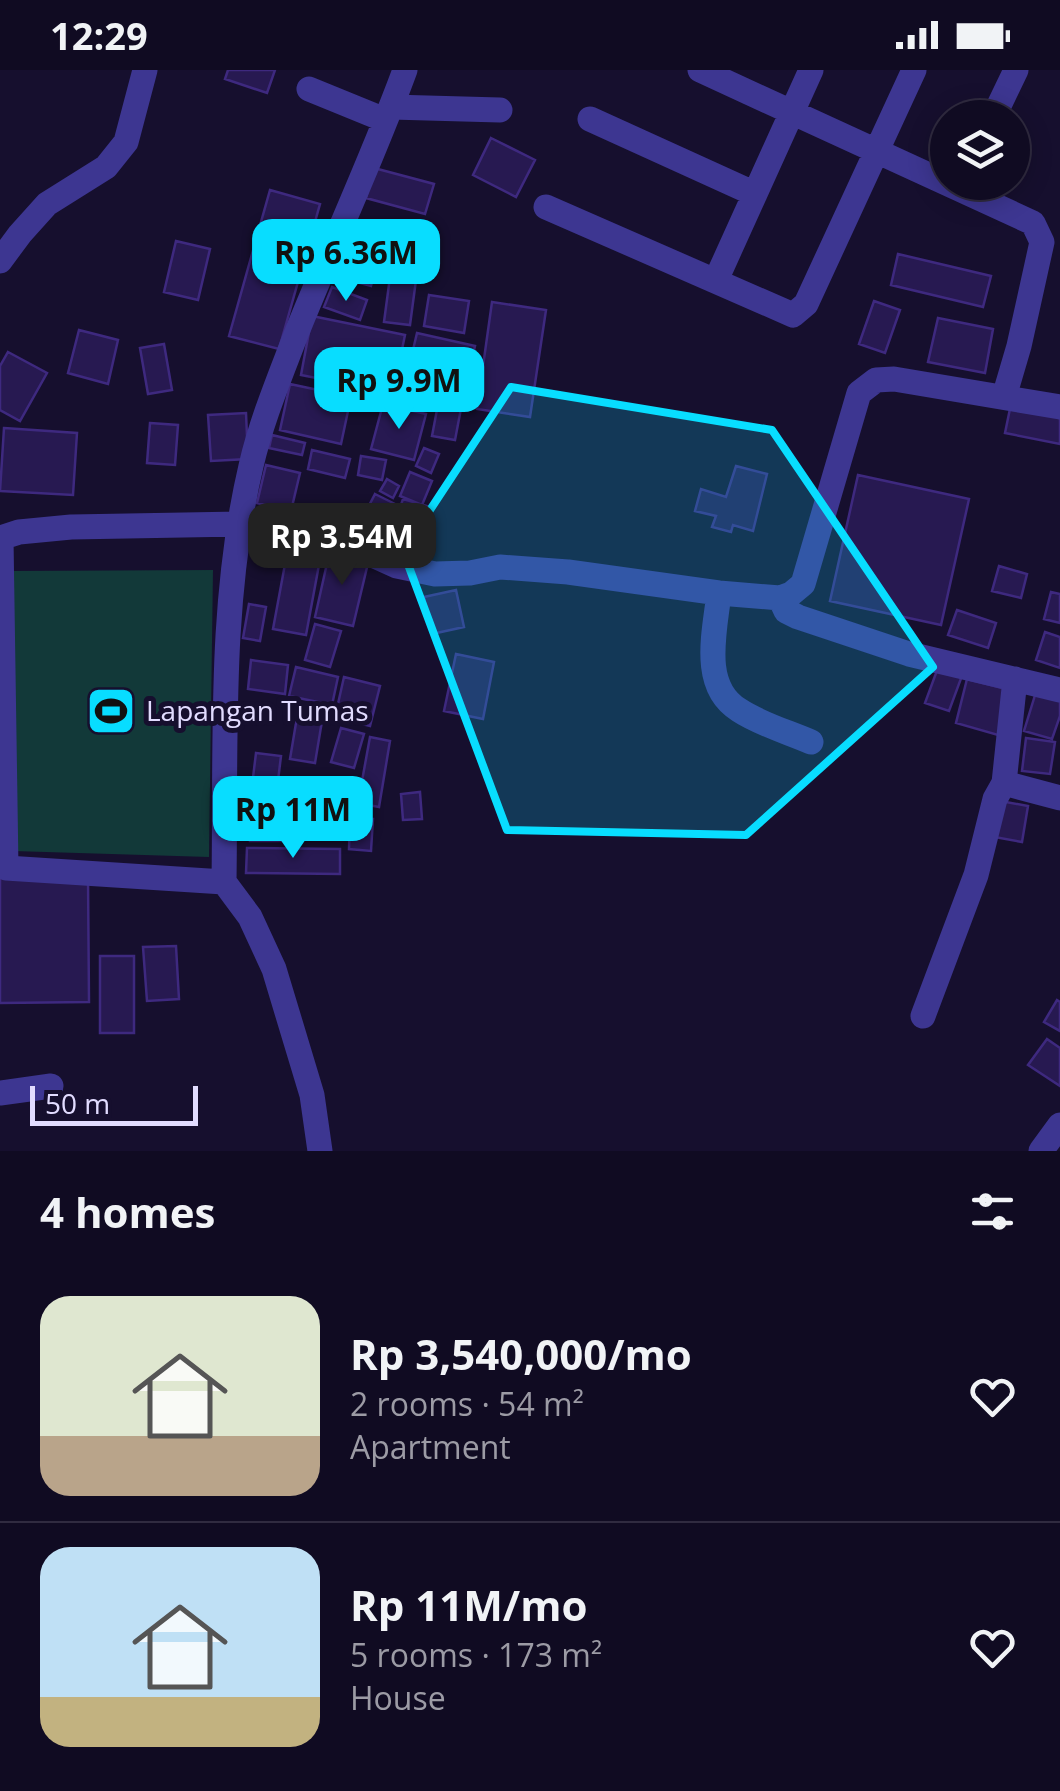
<!DOCTYPE html>
<html lang="en">
<head>
<meta charset="utf-8">
<style>
	:root { --surface:#100b22; --page:#1e192f; --text:#f1f3f6; --muted:#9c9ba5; --line:#302b40; --accent:#08ddff }
	body { margin:0; font-family:"Open Sans",sans-serif; background:var(--page); color:var(--text); height:100vh; display:flex; flex-direction:column; font-size:38px; white-space:nowrap }
	* { box-sizing:border-box; margin:0 }
	p { font-size:32px; color:var(--muted) }
	.icon { flex:none; width:55px; height:55px; fill:none; stroke:currentColor; stroke-width:2; stroke-linecap:round; stroke-linejoin:round }
	.map { position:relative; height:1081px; overflow:hidden }
	.drawer { display:flex; flex-direction:column; background:var(--surface); flex:1 }
	.drawer>* { flex:none }
	.tools { position:absolute; left:930px; top:30px; display:grid; gap:20px }
	.tools a { display:grid; place-items:center; width:100px; height:100px; border-radius:50%; background:var(--surface); box-shadow:0 5px 25px #0003,0 0 0 2px var(--line); font-size:50px }
	.scale { position:absolute; left:30px; bottom:25px; width:168px; box-sizing:border-box; padding-left:10px; border:5px solid #e2dcff; border-top:0; font-size:28px; line-height:35px; white-space:nowrap; color:#e2dcff; -webkit-text-stroke:8px #160f2e; paint-order:stroke }
	.price { position:absolute; translate:-50% -85px; padding:0 22px; border-radius:20px; background:var(--accent); color:#111; font-size:32px; line-height:65px; filter:drop-shadow(0 2px 5px #0008) }
	.price::after { content:''; position:absolute; left:50%; top:60px; width:30px; height:22px; margin-left:-15px; background:inherit; clip-path:polygon(0 0,100% 0,50% 100%) }
	.price.active { background:#222; color:#fff }
	ul { padding:0; list-style:none }
	li { display:flex; align-items:center; gap:30px; height:250px; padding:0 40px }
	li+li { border-top:2px solid var(--line) }
	li span { display:grid; place-items:center; flex:none; width:280px; height:200px; border-radius:30px; color:#555 }
	li>.icon { margin-inline-start:auto }
	span .icon { width:120px; height:120px; fill:#fffc; stroke-width:1 }
	li b { font-size:42px }
	h2 { display:flex; justify-content:space-between; align-items:center; height:120px; padding:0 40px; font-size:42px }
	.status { display:flex; justify-content:space-between; align-items:center; height:70px; padding:0 50px; background:var(--surface); direction:ltr }
	.status svg { height:28px; fill:currentColor }
	.map>svg:first-child { display:block }
	.green { fill:#123939 }
	.building { fill:#271951; stroke:#3e297f; stroke-width:2.5 }
	.lines { fill:none; stroke-linecap:round; stroke-linejoin:round }
	.minor { stroke:#3d3691; stroke-width:25 }
	.marked { fill:#08ddff; fill-opacity:0.2; stroke:#08ddff; stroke-width:8; stroke-linejoin:round }
	.labels { text-anchor:middle; stroke-width:10; stroke-linejoin:round; paint-order:stroke }
	.poi-label { font-size:28px; fill:#e2dcff; stroke:#160f2e; text-anchor:start }
</style>
</head>
<body>
<div class="status"><b>12:29</b><svg viewBox="0 0 49 12"><path d="M0 12V9h3v3zM5 12V6h3v6zM10 12V3h3v9zM15 12V0h3v12zM26 1h20v11H26zM47 4h2v5h-2z"/></svg></div>
<div class="map">
<svg width="1060" height="1081" viewBox="0 0 1060 1081">
	<rect width="100%" height="100%" fill="#160f2e"/>
	<path class="green" d="M 213,500 L 209,787 L 13,781 L 11,501 Z"/>
	<path class="building" d="M 228,0 L 275,0 L 267,23 L 225,9 Z
		M 491,68 L 535,90 L 516,127 L 473,105 Z
		M 374,98 L 434,114 L 425,144 L 366,128 Z
		M 270,120 L 320,134 L 279,279 L 229,266 Z
		M 176,171 L 210,179 L 198,230 L 164,222 Z
		M 341,183 L 377,193 L 371,216 L 334,206 Z
		M 898,184 L 991,206 L 983,237 L 891,215 Z
		M 392,192 L 418,195 L 410,255 L 384,252 Z
		M 332,217 L 367,230 L 360,250 L 324,237 Z
		M 429,225 L 469,231 L 464,263 L 424,256 Z
		M 874,231 L 900,240 L 885,283 L 859,274 Z
		M 492,232 L 546,240 L 530,347 L 477,339 Z
		M 312,246 L 405,265 L 393,323 L 301,305 Z
		M 938,248 L 993,259 L 985,303 L 928,292 Z
		M 79,260 L 118,270 L 108,314 L 68,303 Z
		M 417,263 L 475,276 L 466,314 L 408,301 Z
		M 164,274 L 172,320 L 148,324 L 140,278 Z
		M 8,282 L 47,303 L 20,351 L 0,340 L 0,296 Z
		M 406,307 L 434,317 L 427,336 L 399,326 Z
		M 290,314 L 351,327 L 341,374 L 280,360 Z
		M 440,324 L 463,328 L 455,370 L 432,366 Z
		M 1012,329 L 1060,340 L 1060,374 L 1005,363 Z
		M 383,334 L 426,344 L 414,390 L 371,379 Z
		M 246,343 L 248,389 L 211,391 L 208,345 Z
		M 150,353 L 178,355 L 175,395 L 147,393 Z
		M 4,358 L 77,363 L 73,425 L 0,421 Z
		M 272,365 L 305,373 L 302,385 L 269,378 Z
		M 424,378 L 439,384 L 431,403 L 416,396 Z
		M 312,380 L 350,389 L 345,408 L 308,399 Z
		M 361,386 L 386,390 L 382,410 L 358,405 Z
		M 266,395 L 300,403 L 291,441 L 257,433 Z
		M 736,396 L 767,404 L 753,461 L 733,455 L 731,462 L 712,457 L 716,446 L 695,441 L 701,419 L 726,427 Z
		M 410,402 L 432,411 L 422,435 L 400,426 Z
		M 858,405 L 969,429 L 941,555 L 830,531 Z
		M 387,409 L 399,416 L 393,428 L 380,421 Z
		M 375,424 L 395,434 L 377,470 L 357,459 Z
		M 403,429 L 427,436 L 420,457 L 396,449 Z
		M 288,478 L 321,484 L 306,565 L 273,559 Z
		M 330,480 L 369,489 L 353,556 L 315,547 Z
		M 999,496 L 1027,504 L 1021,528 L 992,521 Z
		M 456,520 L 464,557 L 432,564 L 424,527 Z
		M 1051,522 L 1060,524 L 1060,553 L 1044,549 Z
		M 249,534 L 266,537 L 260,571 L 243,568 Z
		M 957,540 L 996,553 L 988,578 L 948,565 Z
		M 315,554 L 341,561 L 330,597 L 305,590 Z
		M 1045,562 L 1060,567 L 1060,598 L 1036,590 Z
		M 456,584 L 494,592 L 483,649 L 444,641 Z
		M 251,590 L 288,595 L 285,624 L 248,619 Z
		M 939,595 L 963,603 L 949,641 L 925,633 Z
		M 296,597 L 338,607 L 332,635 L 289,626 Z
		M 344,607 L 380,616 L 370,656 L 335,647 Z
		M 967,609 L 1010,620 L 998,665 L 956,653 Z
		M 1036,622 L 1060,629 L 1060,646 L 1052,669 L 1024,661 Z
		M 298,641 L 323,645 L 315,693 L 290,689 Z
		M 341,658 L 364,664 L 354,698 L 331,692 Z
		M 370,667 L 390,671 L 379,737 L 358,733 Z
		M 1026,668 L 1055,672 L 1050,704 L 1022,701 Z
		M 256,683 L 281,686 L 276,727 L 251,724 Z
		M 420,722 L 422,749 L 403,750 L 401,724 Z
		M 995,730 L 1028,736 L 1022,772 L 989,766 Z
		M 298,731 L 339,732 L 338,768 L 298,767 Z
		M 250,733 L 288,733 L 288,771 L 250,771 Z
		M 350,748 L 373,749 L 371,781 L 349,779 Z
		M 247,778 L 340,779 L 340,804 L 246,803 Z
		M 0,806 L 88,806 L 89,932 L 0,933 Z
		M 176,876 L 179,929 L 147,931 L 143,877 Z
		M 100,886 L 134,886 L 134,963 L 100,963 Z
		M 1057,930 L 1060,932 L 1060,961 L 1044,952 Z
		M 1047,969 L 1060,978 L 1060,1016 L 1028,995 Z"/>
	<g class="lines">
		<path class="minor" d="M 700,0 L 1033,153 L 1042,172 L 1019,276 L 1004,327
			M 309,19 L 385,50
			M 391,37 L 500,40
			M 993,48 L 1016,0
			M 590,49 L 755,124
			M 546,137 L 793,245 L 806,234 L 914,0
			M 0,191 L 20,164 L 47,134 L 106,97 L 126,72 L 145,0
			M 716,210 L 811,0
			M 0,468 L 19,462 L 71,457 L 240,454 L 344,472 L 397,496 L 435,504 L 470,503 L 500,497 L 568,502 L 719,523 L 780,528 L 791,524 L 803,514 L 859,323 L 876,310 L 894,309 L 1060,337
			M 1,468 L 6,798 L 224,812 L 250,847 L 274,899 L 312,1025 L 320,1081
			M 719,523 C 715,561 700,616 739,640 C 760,654 788,662 811,672
			M 780,528 L 786,541 L 798,547 L 909,584 L 1060,620
			M 1004,713 L 1060,728
			M 224,812 C 226,674 219,532 251,396 C 261,352 279,309 295,267 C 331,177 372,90 405,0
			M 923,946 L 976,805 L 995,729 L 1004,713 L 1015,609
			M 0,1023 L 51,1016
			M 1041,1081 L 1060,1055"/>
	</g>
	<path class="marked" d="M 511,317 L 772,360 L 933,597 L 746,765 L 507,760 L 403,481 Z"/>
	<defs>
		<g id="stadium-square" transform="scale(2.5)"><rect x="-9" y="-9" width="18" height="18" rx="4" fill="#08ddff" stroke="#160f2e"/><path d="M0-5a6.5 5 0 1 0 0 10a6.5 5 0 1 0 0-10ZM-3.5-1.8h7v3.6h-7Z" fill="#111"/></g>
	</defs>
	<g fill-rule="evenodd">
		<use href="#stadium-square" x="111" y="641"/>
	</g>
	<g class="labels">
		<g class="poi-label">
			<text x="146" y="651">Lapangan Tumas</text>
		</g>
	</g>
</svg>
<div class="tools">
<a><svg class="icon" aria-label="layers" viewBox="0 0 24 24"><path d="M12 4l9 5-9 5-9-5zM3 14l9 5 9-5"/></svg></a>
</div>
<div class="scale">50 m</div>
<b class="price" style="left:346px;top:234px">Rp 6.36M</b>
<b class="price" style="left:399px;top:362px">Rp 9.9M</b>
<b class="price active" style="left:342px;top:518px">Rp 3.54M</b>
<b class="price" style="left:293px;top:791px">Rp 11M</b>
</div>
<section class="drawer">
<h2>4 homes<svg class="icon" aria-label="filters" viewBox="0 0 24 24"><path d="M4 7h16M4 17h16"/><circle cx="9" cy="7" r="2"/><circle cx="15" cy="17" r="2"/></svg></h2>
<ul>
<li><span style="background:linear-gradient(#dfe7d0 70%,#b9a48a 0)"><svg class="icon" aria-label="home" viewBox="0 0 24 24"><path d="M3 11l9-7 9 7M6 9v11h12V9"/></svg></span><div><b>Rp 3,540,000/mo</b><p>2 rooms · 54 m²</p><p>Apartment</p></div><svg class="icon" aria-label="heart" viewBox="0 0 24 24"><path d="M12 20l-8-8c-3-5 5-10 8-4 3-6 11-1 8 4z"/></svg></li>
<li><span style="background:linear-gradient(#bfe0f5 75%,#c2b280 0)"><svg class="icon" aria-label="home" viewBox="0 0 24 24"><path d="M3 11l9-7 9 7M6 9v11h12V9"/></svg></span><div><b>Rp 11M/mo</b><p>5 rooms · 173 m²</p><p>House</p></div><svg class="icon" aria-label="heart" viewBox="0 0 24 24"><path d="M12 20l-8-8c-3-5 5-10 8-4 3-6 11-1 8 4z"/></svg></li>
</ul>
</section>
</body>
</html>
